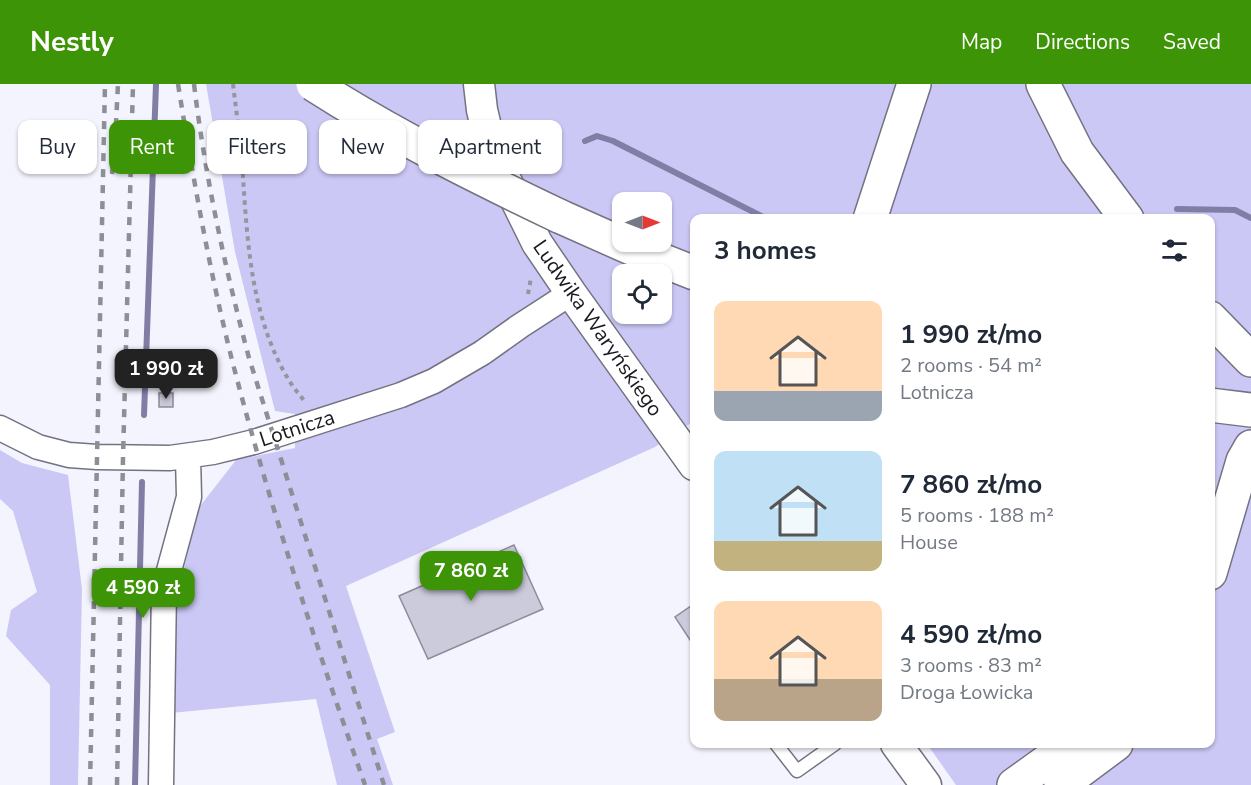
<!DOCTYPE html>
<html lang="en">
<head>
<meta charset="utf-8">
<style>
	:root { --surface:#fff; --page:#f6f6f7; --text:#1f2937; --muted:#747a83; --accent:#3d9406 }
	body { margin:0; font-family:"Nunito Sans",sans-serif; background:var(--page); color:var(--text); height:100vh; display:flex; flex-direction:column; font-size:22px; white-space:nowrap }
	* { box-sizing:border-box; margin:0 }
	p { font-size:20px; color:var(--muted) }
	.icon { flex:none; width:33px; height:33px; fill:none; stroke:currentColor; stroke-width:2; stroke-linecap:round; stroke-linejoin:round }
	.map { position:relative; flex:1; overflow:hidden }
	.panel { position:absolute; left:690px; top:130px; width:525px; height:534px; display:flex; flex-direction:column; background:var(--surface); border-radius:12px; box-shadow:0 2px 4px #0004 }
	.panel>* { flex:none }
	.top-card { position:absolute; left:18px; top:36px; width:570px; height:54px; display:flex; gap:12px }
	.needle { width:39px; rotate:90deg }
	.tools { position:absolute; left:612px; top:108px; display:grid; gap:12px }
	.tools a { display:grid; place-items:center; width:60px; height:60px; border-radius:12px; background:var(--surface); box-shadow:0 2px 4px #0004; font-size:30px }
	.price { position:absolute; translate:-50% -51px; padding:0 14px; border-radius:12px; background:var(--accent); color:#fff; font-size:20px; line-height:39px; filter:drop-shadow(0 2px 3px #0008) }
	.price::after { content:''; position:absolute; left:50%; top:36px; width:18px; height:14px; margin-left:-9px; background:inherit; clip-path:polygon(0 0,100% 0,50% 100%) }
	.price.selected { background:#222; color:#fff }
	ul { padding:0; list-style:none }
	li { display:flex; align-items:center; gap:18px; height:150px; padding:0 24px }
	li span { display:grid; place-items:center; flex:none; width:168px; height:120px; border-radius:12px; color:#555 }
	li>.icon { margin-inline-start:auto }
	span .icon { width:72px; height:72px; fill:#fffc; stroke-width:1 }
	li b { font-size:26px }
	h2 { display:flex; justify-content:space-between; align-items:center; height:72px; padding:0 24px; font-size:26px }
	.chip { padding:0 21px; border-radius:12px; background:var(--surface); box-shadow:0 2px 4px #0004; font-size:21px; line-height:54px }
	.chip.selected { background:var(--accent); color:#fff }
	header { display:flex; align-items:center; gap:36px; box-sizing:border-box; height:84px; padding:0 30px; background:var(--accent); color:#fff }
	header strong { font-size:28px }
	nav { display:flex; gap:33px; margin-inline-start:auto; font-size:21px }
	.map>svg:first-child { display:block }
	.green { fill:#cbc8f5; fill-rule:evenodd }
	.lines { fill:none; stroke-linecap:round; stroke-linejoin:round }
	.stream { stroke:#817ea6; stroke-width:6 }
	.building { fill:#cbcbdc; stroke:#8c8b9b; stroke-width:1.5 }
	.service-casing { stroke:#727281; stroke-width:15 }
	.minor-casing { stroke:#727281; stroke-width:27 }
	.tertiary-casing { stroke:#727281; stroke-width:33 }
	.primary-casing { stroke:#727281; stroke-width:36 }
	.path { stroke:#95959d; stroke-width:4; stroke-dasharray:4.5 4.5; stroke-linecap:butt }
	.service { stroke:#fff; stroke-width:12 }
	.minor { stroke:#fff; stroke-width:24 }
	.tertiary { stroke:#fff; stroke-width:30 }
	.primary { stroke:#fff; stroke-width:33 }
	.rail { stroke:#8e8e97; stroke-width:4.5; stroke-dasharray:8 8; stroke-linecap:butt }
	.primary-bridge-casing { stroke:#727281; stroke-width:36; stroke-linecap:butt }
	.primary-bridge { stroke:#fff; stroke-width:33 }
	.labels { text-anchor:middle; stroke-width:4.5; stroke-linejoin:round; paint-order:stroke }
	.street-label { font-size:21px; fill:#19191f; stroke:#fff }
</style>
</head>
<body>
<header>
<strong>Nestly</strong>
<nav><a>Map</a><a>Directions</a><a>Saved</a></nav>
</header>
<div class="map">
<svg width="1251" height="701" viewBox="0 0 1251 701">
	<rect width="100%" height="100%" fill="#f4f4fe"/>
	<path class="green" d="M 206,0 L 1251,0 L 1251,701 L 956,701 L 927,660 L 1210,660 L 1210,135 L 694,135 L 694,337 L 655,363 L 346,502 L 395,648 L 377,655 L 393,701 L 337,701 L 316,615 L 171,629 L 173,535 L 197,426 L 236,376 L 295,364 L 295,330 L 275,327 L 235,168 ZM 622,118 L 662,118 L 662,158 L 622,158 ZM 622,190 L 662,190 L 662,230 L 622,230 Z
		M 0,366 L 22,379 L 68,391 L 82,505 L 78,701 L 50,701 L 50,601 L 6,552 L 11,526 L 37,508 L 13,427 L 0,415 Z"/>
	<g class="lines">
		<path class="stream" d="M 585,57 L 597,52 L 613,57 L 767,135
			M 1177,125 L 1235,126 L 1251,134
			M 144,331 L 156,0
			M 135,701 L 142,398"/>
	</g>
	<path class="building" d="M 159,309 L 173,309 L 173,323 L 159,323 Z
		M 514,461 L 543,525 L 428,575 L 399,512 Z
		M 694,520 L 694,553 L 690,556 L 675,533 Z"/>
	<g class="lines">
		<g class="service-casing">
			<path id="service" d="M 776,660 L 797,687 L 835,660"/>
		</g>
		<g class="minor-casing">
			<path id="minor" d="M 0,344 L 38,363 L 69,371 L 97,373 L 170,374 L 213,368 L 254,358 L 401,311 L 434,297 L 482,269 L 520,242 L 571,209
				M 161,701 L 164,505 L 189,413 L 188,373"/>
		</g>
		<g class="tertiary-casing">
			<path id="tertiary" d="M 479,0 L 482,26 L 492,68 L 537,159 L 571,209 L 694,381
				M 896,660 L 926,701"/>
		</g>
		<g class="primary-casing">
			<path id="primary" d="M 1043,0 L 1077,68 L 1127,135
				M 559,132 L 631,164 L 694,189
				M 870,135 L 914,0
				M 1210,234 L 1251,276
				M 1210,321 L 1251,326
				M 1210,489 L 1243,377 L 1251,363
				M 1014,701 L 1071,660
				M 1061,701 L 1116,660"/>
		</g>
		<path class="path" d="M 233,0 C 236,26 240,52 242,78 C 247,150 249,228 287,293 C 292,302 299,310 306,319
			M 528,210 L 531,194
			M 615,219 L 622,203"/>
		<use href="#service" class="service"/>
		<use href="#minor" class="minor"/>
		<use href="#tertiary" class="tertiary"/>
		<use href="#primary" class="primary"/>
		<path class="rail" d="M 178,0 C 193,93 209,185 232,276 C 269,420 316,561 365,701
			M 194,0 C 205,92 225,184 249,274 L 384,701
			M 112,90 L 115,59 L 118,0
			M 90,701 L 105,0
			M 117,701 L 123,374 L 133,0"/>
		<g class="primary-bridge-casing">
			<path id="primary-bridge" d="M 313,0 C 391,50 475,92 559,132"/>
		</g>
		<use href="#primary-bridge" class="primary-bridge"/>
	</g>
	<g class="labels">
		<g class="street-label">
			<text transform="translate(598 244) rotate(55)" y="7">Ludwika Waryńskiego</text>
			<text transform="translate(297 344) rotate(-18)" y="7">Lotnicza</text>
		</g>
	</g>
</svg>
<div class="tools">
<a><svg class="needle" viewBox="-14 -14 28 28"><path d="M0-13l5 13h-10z" fill="#e53935"/><path d="M0 13l5-13h-10z" fill="#747a83"/></svg></a>
<a><svg class="icon" aria-label="locate" viewBox="0 0 24 24"><circle cx="12" cy="12" r="6"/><path d="M12 2v4M12 18v4M2 12h4M18 12h4"/></svg></a>
</div>
<b class="price selected" style="left:166px;top:316px">1 990 zł</b>
<b class="price" style="left:471px;top:518px">7 860 zł</b>
<b class="price" style="left:143px;top:535px">4 590 zł</b>
<div class="top-card">
<a class="chip">Buy</a>
<a class="chip selected">Rent</a>
<a class="chip">Filters</a>
<a class="chip">New</a>
<a class="chip">Apartment</a>
</div>
<section class="panel">
<h2>3 homes<svg class="icon" aria-label="filters" viewBox="0 0 24 24"><path d="M4 7h16M4 17h16"/><circle cx="9" cy="7" r="2"/><circle cx="15" cy="17" r="2"/></svg></h2>
<ul>
<li><span style="background:linear-gradient(#ffd9b3 75%,#9aa5b1 0)"><svg class="icon" aria-label="home" viewBox="0 0 24 24"><path d="M3 11l9-7 9 7M6 9v11h12V9"/></svg></span><div><b>1 990 zł/mo</b><p>2 rooms · 54 m²</p><p>Lotnicza</p></div></li>
<li><span style="background:linear-gradient(#bfe0f5 75%,#c2b280 0)"><svg class="icon" aria-label="home" viewBox="0 0 24 24"><path d="M3 11l9-7 9 7M6 9v11h12V9"/></svg></span><div><b>7 860 zł/mo</b><p>5 rooms · 188 m²</p><p>House</p></div></li>
<li><span style="background:linear-gradient(#ffd9b3 65%,#b9a48a 0)"><svg class="icon" aria-label="home" viewBox="0 0 24 24"><path d="M3 11l9-7 9 7M6 9v11h12V9"/></svg></span><div><b>4 590 zł/mo</b><p>3 rooms · 83 m²</p><p>Droga Łowicka</p></div></li>
</ul>
</section>
</div>
</body>
</html>
